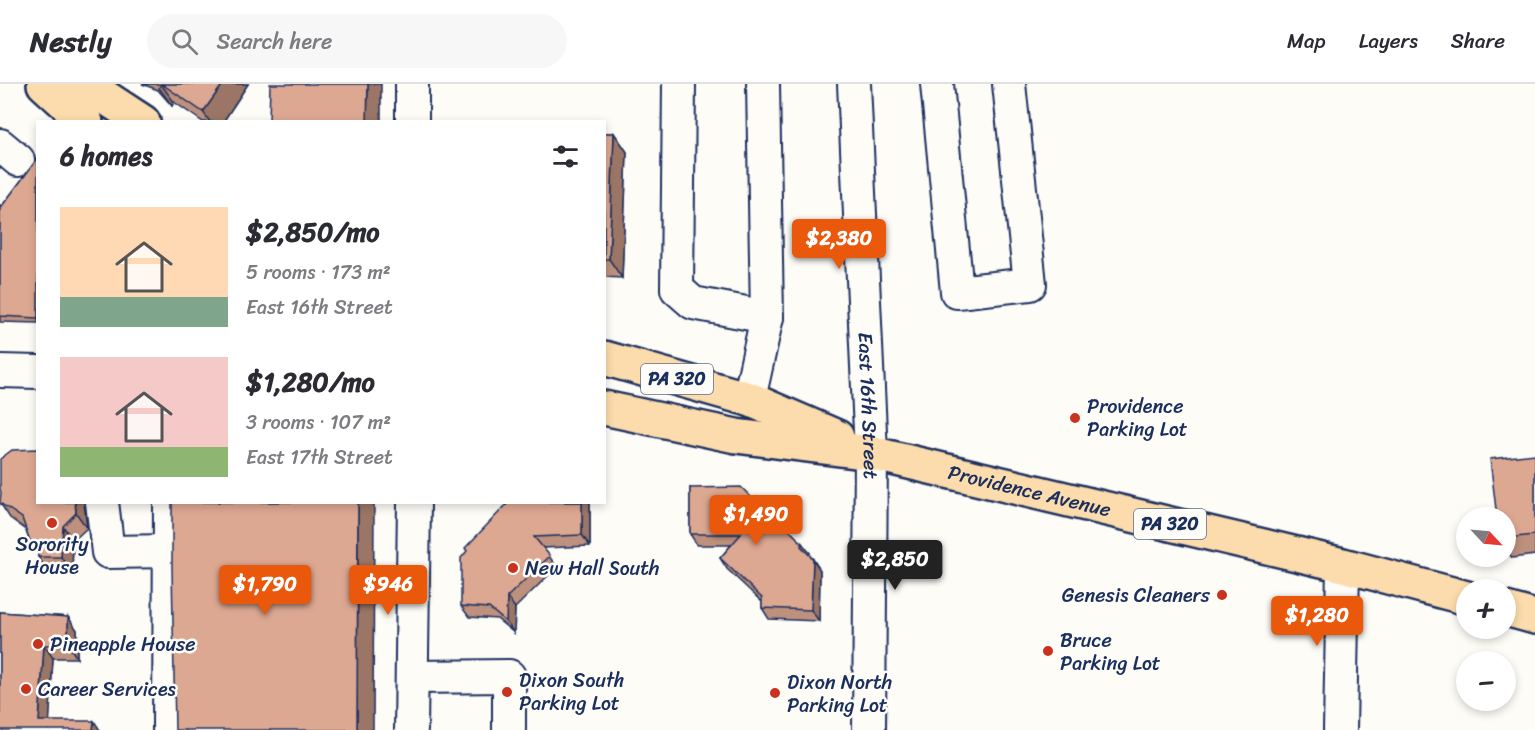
<!DOCTYPE html>
<html lang="en">
<head>
<meta charset="utf-8">
<style>
	:root { --surface:#fff; --page:#f7f7f7; --text:#2b2b33; --muted:#7c7c81; --line:#e1e1e2; --accent:#ea580c }
	body { margin:0; font-family:Sriracha,sans-serif; background:var(--page); color:var(--text); height:100vh; display:flex; flex-direction:column; font-size:22px; white-space:nowrap }
	* { box-sizing:border-box; margin:0 }
	p { font-size:20px; color:var(--muted) }
	.icon { flex:none; width:33px; height:33px; fill:none; stroke:currentColor; stroke-width:2; stroke-linecap:round; stroke-linejoin:round }
	.map { position:relative; flex:1; overflow:hidden }
	.panel { position:absolute; left:36px; top:36px; width:570px; height:384px; display:flex; flex-direction:column; background:var(--surface); border-radius:0px; box-shadow:0 3px 9px #0003 }
	.panel>* { flex:none }
	.needle { width:39px; rotate:116deg }
	.controls { position:absolute; left:1456px; top:423px; display:grid; gap:12px }
	.controls a { display:grid; place-items:center; width:60px; height:60px; border-radius:50%; background:var(--surface); box-shadow:0 3px 9px #0003; font-size:30px }
	.price { position:absolute; translate:-50% -51px; padding:0 14px; border-radius:6px; background:var(--accent); color:#fff; font-size:20px; line-height:39px; filter:drop-shadow(0 2px 3px #0008) }
	.price::after { content:''; position:absolute; left:50%; top:36px; width:18px; height:14px; margin-left:-9px; background:inherit; clip-path:polygon(0 0,100% 0,50% 100%) }
	.price.on { background:#222; color:#fff }
	ul { padding:0; list-style:none }
	li { display:flex; align-items:center; gap:18px; height:150px; padding:0 24px }
	li span { display:grid; place-items:center; flex:none; width:168px; height:120px; border-radius:0px; color:#555 }
	li>.icon { margin-inline-start:auto }
	span .icon { width:72px; height:72px; fill:#fffc; stroke-width:1 }
	li b { font-size:26px }
	h2 { display:flex; justify-content:space-between; align-items:center; height:72px; padding:0 24px; font-size:26px }
	header { display:flex; align-items:center; gap:36px; box-sizing:border-box; height:84px; padding:0 30px; background:var(--surface); border-bottom:2px solid var(--line) }
	header strong { font-size:28px }
	nav { display:flex; gap:33px; margin-inline-start:auto; font-size:21px }
	.search { width:420px; height:54px; background:var(--page); display:flex; align-items:center; gap:15px; box-sizing:border-box; padding:0 21px; border-radius:33px; color:var(--muted); font-size:22px }
	.map>svg:first-child { display:block }
	.lines { fill:none; stroke-linecap:round; stroke-linejoin:round }
	.minor-casing { stroke:#1b2f5e; stroke-width:36 }
	.major-casing { stroke:#1b2f5e; stroke-width:38 }
	.minor { stroke:#fdfcf7; stroke-width:32 }
	.major { stroke:#fcdcac; stroke-width:33 }
	.wall { fill:#be907e; stroke:#1b2f5e; stroke-width:1.5 }
	.shaded-wall { fill:#9b7666; stroke:#1b2f5e; stroke-width:1.5 }
	.building { fill:#dda892; stroke:#1b2f5e; stroke-width:1.5 }
	.poi-dot { fill:#c8321e; stroke:#fdfcf7; stroke-width:2 }
	.labels { text-anchor:middle; stroke-width:5; stroke-linejoin:round; paint-order:stroke }
	.shield { fill:#fdfcf7; stroke:#5f6c8c; stroke-width:1.5 }
	.shield-label { font-size:18px; font-weight:bold; fill:#1b2f5e }
	.poi-label { font-size:20px; fill:#1b2f5e; stroke:#fdfcf7; text-anchor:start }
	.street-label { font-size:20px; fill:#1b2f5e; stroke:#fdfcf7 }
</style>
</head>
<body>
<header>
<strong>Nestly</strong>
<div class="search"><svg class="icon" aria-label="search" viewBox="0 0 24 24"><circle cx="10" cy="10" r="6"/><path d="M15 15l6 6"/></svg>Search here</div>
<nav><a>Map</a><a>Layers</a><a>Share</a></nav>
</header>
<div class="map">
<svg width="1535" height="646" viewBox="0 0 1535 646">
	<rect width="100%" height="100%" fill="#fdfcf7"/>
	<filter id="ink" filterUnits="userSpaceOnUse"><feTurbulence type="fractalNoise" baseFrequency=".0167" numOctaves="2"/><feDisplacementMap in="SourceGraphic" scale="12" xChannelSelector="R" yChannelSelector="G"/><feConvolveMatrix kernelMatrix="1 2 1 2 8 2 1 2 1" color-interpolation-filters="sRGB"/></filter>
	<g filter="url(#ink)">
		<g class="lines">
			<g class="minor-casing">
				<g id="minor">
					<path d="M 412,0 L 412,38"/>
					<path d="M 679,0 L 677,205 L 693,219 L 767,233"/>
					<path id="s1" d="M 854,0 L 871,369 L 869,646"/>
					<path d="M 937,0 L 957,208 L 1030,200 L 1009,0"/>
					<path d="M 0,61 L 18,76"/>
					<path d="M 0,287 L 38,288"/>
					<path d="M 749,315 L 767,233 L 763,0"/>
					<path d="M 102,418 L 108,468 L 170,467"/>
					<path d="M 412,593 L 509,592 L 509,646"/>
					<path d="M 169,646 L 170,418"/>
					<path d="M 411,646 L 414,418"/>
					<path d="M 1340,646 L 1343,481"/>
				</g>
			</g>
			<g class="major-casing">
				<g id="major">
					<path d="M 44,0 L 86,38"/>
					<path d="M 85,0 L 143,38"/>
					<path d="M 604,274 L 749,315 L 837,353"/>
					<path id="s2" d="M 604,324 L 736,352 L 871,369 L 1343,481 L 1467,514"/>
					<path d="M 1506,525 L 1535,533"/>
				</g>
			</g>
			<use href="#minor" class="minor"/>
			<use href="#major" class="major"/>
		</g>
		<path class="wall" d="M 142,0 L 248,0 L 223,38 L 203,38 L 174,18 L 172,22 L 158,6 Z
			M 604,49 L 614,49 L 627,68 L 622,194 L 604,193 Z
			M 38,74 L 38,239 L 0,238 L 0,121 L 2,122 Z
			M 1535,370 L 1535,471 L 1512,474 L 1506,465 L 1506,434 Z
			M 690,404 L 810,469 L 809,471 L 820,486 L 819,537 L 769,535 L 762,524 L 762,518 L 727,485 L 720,474 L 731,461 L 697,461 L 690,450 Z
			M 84,418 L 87,444 L 73,457 L 72,489 L 49,488 L 38,473 L 38,469 L 30,457 L 25,445 L 10,434 L 0,419 Z
			M 509,418 L 590,418 L 590,462 L 543,464 L 557,483 L 515,524 L 514,549 L 497,535 L 469,533 L 461,522 Z
			M 0,528 L 68,533 L 77,546 L 77,574 L 53,574 L 49,637 L 0,646 Z"/>
		<path class="shaded-wall" d="M 161,0 L 174,18 L 172,22 L 159,4 Z
			M 223,0 L 248,0 L 223,38 L 210,38 L 203,28 Z
			M 368,0 L 381,0 L 381,38 L 367,38 Z
			M 614,49 L 627,68 L 622,194 L 609,175 Z
			M 75,418 L 84,418 L 87,444 L 76,429 Z
			M 358,418 L 374,418 L 373,646 L 357,646 Z
			M 582,418 L 590,418 L 590,462 L 582,451 Z
			M 63,442 L 73,457 L 72,489 L 61,473 Z
			M 802,459 L 810,469 L 809,473 L 801,462 Z
			M 813,475 L 820,486 L 819,537 L 811,526 Z
			M 507,513 L 515,524 L 514,549 L 506,538 Z
			M 68,533 L 77,546 L 77,574 L 68,561 Z
			M 44,561 L 53,574 L 49,646 L 39,637 Z
			M 94,637 L 100,646 L 93,646 Z"/>
		<path class="building" d="M 162,0 L 223,0 L 203,28 Z
			M 270,0 L 368,0 L 367,38 L 269,38 Z
			M 604,49 L 614,49 L 609,175 L 604,175 Z
			M 38,74 L 38,234 L 0,232 L 0,121 L 2,122 Z
			M 38,365 L 38,418 L 75,418 L 76,429 L 63,442 L 61,473 L 38,473 L 37,458 L 30,457 L 22,434 L 0,419 L 1,408 L 0,406 L 0,375 L 12,366 Z
			M 1535,370 L 1535,451 L 1506,454 L 1506,434 L 1497,434 L 1490,375 Z
			M 741,403 L 753,415 L 757,413 L 802,459 L 801,462 L 813,475 L 811,526 L 762,524 L 762,514 L 720,474 L 741,450 L 690,450 L 690,404 Z
			M 172,418 L 358,418 L 357,646 L 175,646 L 172,484 Z
			M 509,418 L 582,418 L 582,451 L 534,453 L 550,472 L 507,513 L 506,538 L 489,524 L 461,522 L 461,474 L 467,467 L 465,464 Z
			M 0,528 L 68,533 L 68,561 L 44,561 L 39,637 L 94,637 L 93,646 L 0,646 Z"/>
	</g>
	<g class="poi-dot">
		<circle cx="1075" cy="334" r="6"/>
		<circle cx="52" cy="439" r="6"/>
		<circle cx="513" cy="484" r="6"/>
		<circle cx="1222" cy="511" r="6"/>
		<circle cx="38" cy="560" r="6"/>
		<circle cx="1048" cy="567" r="6"/>
		<circle cx="26" cy="605" r="6"/>
		<circle cx="507" cy="608" r="6"/>
		<circle cx="775" cy="609" r="6"/>
	</g>
	<g class="labels">
		<g class="shield">
			<rect x="641" y="280" width="72" height="30" rx="4.5"/>
			<rect x="1134" y="425" width="72" height="30" rx="4.5"/>
		</g>
		<g class="shield-label">
			<text x="677" y="301">PA 320</text>
			<text x="1170" y="446">PA 320</text>
		</g>
		<g class="poi-label">
			<text x="1087" y="329">Providence<tspan x="1087" dy="23">Parking Lot</tspan></text>
			<text x="52" y="467" text-anchor="middle">Sorority<tspan x="52" dy="23">House</tspan></text>
			<text x="525" y="491">New Hall South</text>
			<text x="1210" y="518" text-anchor="end">Genesis Cleaners</text>
			<text x="1060" y="563">Bruce<tspan x="1060" dy="23">Parking Lot</tspan></text>
			<text x="50" y="567">Pineapple House</text>
			<text x="519" y="603">Dixon South<tspan x="519" dy="23">Parking Lot</tspan></text>
			<text x="787" y="605">Dixon North<tspan x="787" dy="23">Parking Lot</tspan></text>
			<text x="38" y="612">Career Services</text>
		</g>
		<g class="street-label">
			<text dy="7" stroke="none"><textPath href="#s1" startOffset="322">East 16th Street</textPath></text>
			<text dy="7" stroke="none"><textPath href="#s2" startOffset="434">Providence Avenue</textPath></text>
		</g>
	</g>
</svg>
<div class="controls">
<a><svg class="needle" viewBox="-14 -14 28 28"><path d="M0-13l5 13h-10z" fill="#e53935"/><path d="M0 13l5-13h-10z" fill="#7c7c81"/></svg></a>
<a>+</a>
<a>−</a>
</div>
<b class="price" style="left:839px;top:186px">$2,380</b>
<b class="price" style="left:756px;top:462px">$1,490</b>
<b class="price on" style="left:895px;top:507px">$2,850</b>
<b class="price" style="left:265px;top:532px">$1,790</b>
<b class="price" style="left:388px;top:532px">$946</b>
<b class="price" style="left:1317px;top:563px">$1,280</b>
<section class="panel">
<h2>6 homes<svg class="icon" aria-label="filters" viewBox="0 0 24 24"><path d="M4 7h16M4 17h16"/><circle cx="9" cy="7" r="2"/><circle cx="15" cy="17" r="2"/></svg></h2>
<ul>
<li><span style="background:linear-gradient(#ffd9b3 75%,#7fa58c 0)"><svg class="icon" aria-label="home" viewBox="0 0 24 24"><path d="M3 11l9-7 9 7M6 9v11h12V9"/></svg></span><div><b>$2,850/mo</b><p>5 rooms · 173 m²</p><p>East 16th Street</p></div></li>
<li><span style="background:linear-gradient(#f6c9c9 75%,#8fb573 0)"><svg class="icon" aria-label="home" viewBox="0 0 24 24"><path d="M3 11l9-7 9 7M6 9v11h12V9"/></svg></span><div><b>$1,280/mo</b><p>3 rooms · 107 m²</p><p>East 17th Street</p></div></li>
</ul>
</section>
</div>
</body>
</html>
